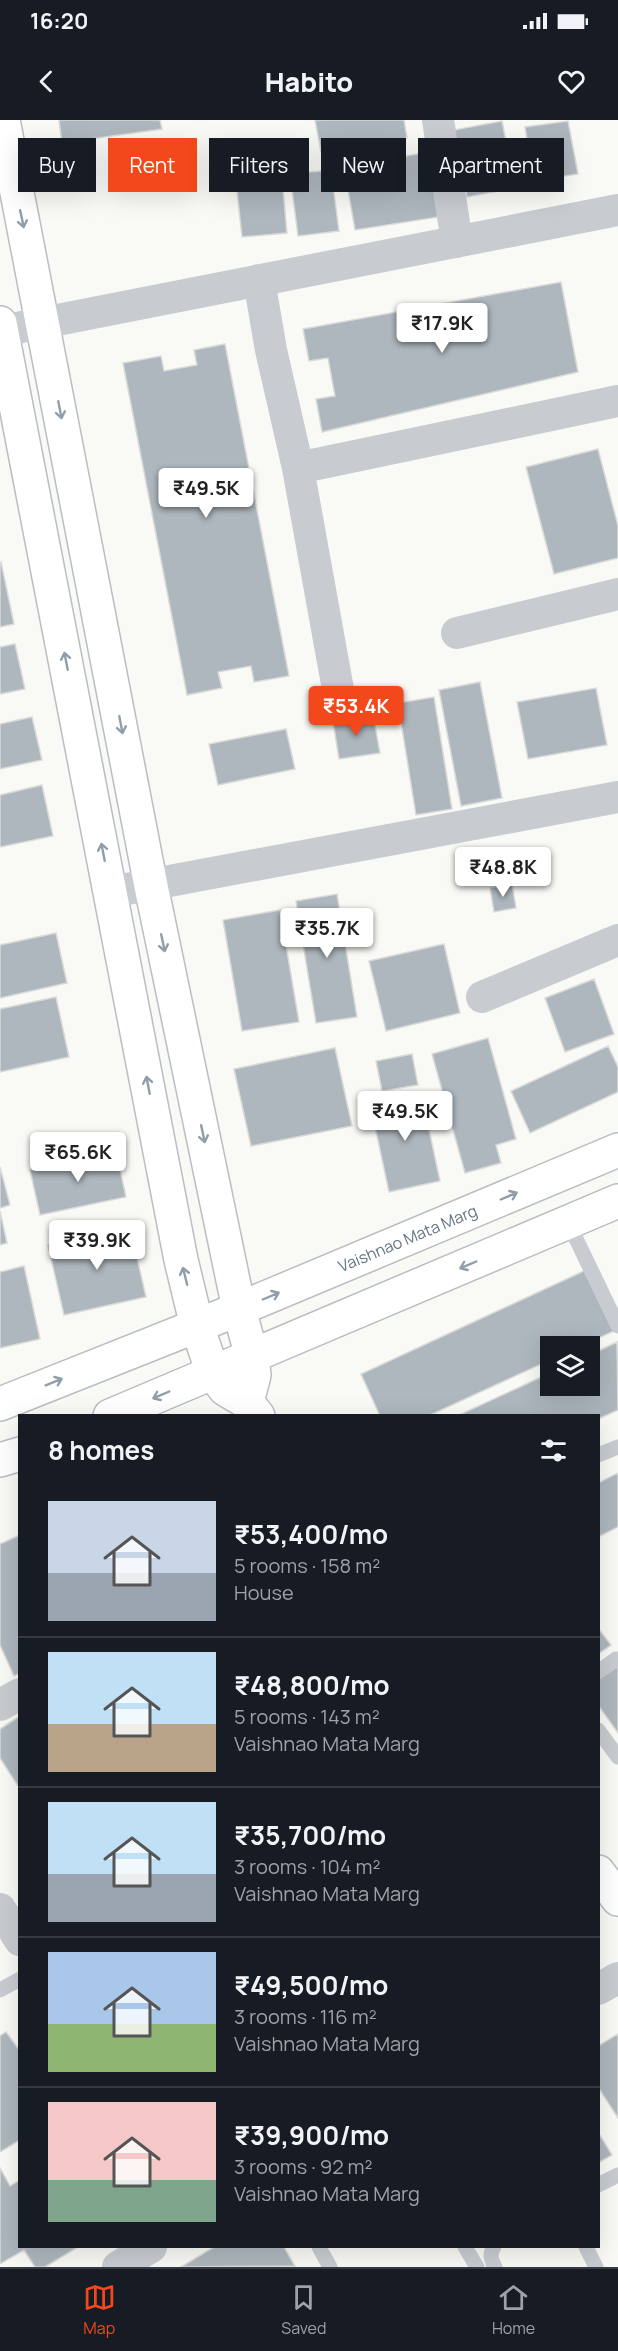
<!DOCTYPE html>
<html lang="en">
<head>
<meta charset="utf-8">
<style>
	:root { --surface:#171b24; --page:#242831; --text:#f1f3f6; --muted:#9ea1a6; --line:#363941; --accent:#f3481b }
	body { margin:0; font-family:Manrope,sans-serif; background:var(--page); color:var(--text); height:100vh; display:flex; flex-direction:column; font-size:22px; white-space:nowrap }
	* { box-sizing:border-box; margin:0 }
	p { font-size:20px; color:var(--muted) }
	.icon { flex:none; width:33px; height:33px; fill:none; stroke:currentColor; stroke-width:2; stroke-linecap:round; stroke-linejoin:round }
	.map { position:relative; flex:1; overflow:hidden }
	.sheet { position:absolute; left:18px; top:1294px; width:582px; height:834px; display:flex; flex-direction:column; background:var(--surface); border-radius:0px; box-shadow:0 6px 24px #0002 }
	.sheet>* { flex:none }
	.guide { position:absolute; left:18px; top:18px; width:582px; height:54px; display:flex; gap:12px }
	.controls { position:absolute; left:540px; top:1216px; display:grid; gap:12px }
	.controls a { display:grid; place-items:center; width:60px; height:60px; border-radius:0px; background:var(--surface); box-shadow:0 6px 24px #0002; font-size:30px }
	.price { position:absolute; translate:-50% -51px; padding:0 14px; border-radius:6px; background:#fff; color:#222; font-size:20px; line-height:39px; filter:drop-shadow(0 2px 3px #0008) }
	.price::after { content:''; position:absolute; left:50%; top:36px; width:18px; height:14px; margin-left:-9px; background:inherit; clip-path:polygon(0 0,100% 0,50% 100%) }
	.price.current { background:var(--accent); color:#fff }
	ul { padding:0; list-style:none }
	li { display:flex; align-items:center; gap:18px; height:150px; padding:0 30px }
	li+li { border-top:2px solid var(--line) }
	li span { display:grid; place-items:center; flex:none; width:168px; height:120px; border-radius:0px; color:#555 }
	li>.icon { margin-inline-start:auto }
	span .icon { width:72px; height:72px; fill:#fffc; stroke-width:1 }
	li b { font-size:26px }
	h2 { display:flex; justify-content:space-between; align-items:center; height:72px; padding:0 30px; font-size:26px }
	.tag { padding:0 21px; border-radius:0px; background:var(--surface); box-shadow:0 6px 24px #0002; font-size:21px; line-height:54px }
	.tag.current { background:var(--accent); color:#fff }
	.status { display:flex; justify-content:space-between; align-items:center; height:42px; padding:0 30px; background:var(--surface); direction:ltr }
	.status svg { height:16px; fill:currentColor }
	header { display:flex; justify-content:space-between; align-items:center; height:78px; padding:0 30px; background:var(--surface); font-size:27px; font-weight:800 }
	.dock { display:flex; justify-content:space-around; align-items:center; height:84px; border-top:2px solid var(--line); background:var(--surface); font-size:16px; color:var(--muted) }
	.dock a { display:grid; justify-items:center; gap:3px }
	.dock .current { color:var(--accent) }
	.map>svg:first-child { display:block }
	.building { fill:#aeb7be; stroke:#dadad8; stroke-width:1.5 }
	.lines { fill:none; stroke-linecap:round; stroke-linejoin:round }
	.secondary-casing { stroke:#b8bec3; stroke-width:36 }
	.lane { stroke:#c8ccd0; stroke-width:15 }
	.street { stroke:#c8ccd0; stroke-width:32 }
	.secondary { stroke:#fff; stroke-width:33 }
	.oneway { stroke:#909ea9 }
	.labels { text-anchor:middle; stroke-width:6; stroke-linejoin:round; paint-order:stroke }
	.street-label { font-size:16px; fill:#617584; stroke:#fff }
</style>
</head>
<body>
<div class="status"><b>16:20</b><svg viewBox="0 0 49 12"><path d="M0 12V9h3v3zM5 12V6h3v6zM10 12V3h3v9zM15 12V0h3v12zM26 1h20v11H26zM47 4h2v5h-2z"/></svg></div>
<header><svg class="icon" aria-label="back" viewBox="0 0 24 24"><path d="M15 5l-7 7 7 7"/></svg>Habito<svg class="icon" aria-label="heart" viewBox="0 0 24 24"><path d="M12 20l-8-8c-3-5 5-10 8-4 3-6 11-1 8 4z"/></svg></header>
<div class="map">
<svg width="618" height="2147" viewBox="0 0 618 2147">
	<rect width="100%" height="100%" fill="#f9f9f6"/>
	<path class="building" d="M 59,0 L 160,0 L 162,9 L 62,23 Z
		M 315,0 L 404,0 L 407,18 L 321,32 Z
		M 502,1 L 515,68 L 467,77 L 454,10 Z
		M 568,1 L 578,54 L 534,61 L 525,7 Z
		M 434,31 L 445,96 L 355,110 L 344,47 Z
		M 331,50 L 339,111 L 298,116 L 290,54 Z
		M 282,58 L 287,113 L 242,117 L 236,62 Z
		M 561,162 L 578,252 L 322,312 L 316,279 L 335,276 L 328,238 L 309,241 L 303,209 Z
		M 225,224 L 289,556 L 254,562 L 251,546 L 218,552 L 222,568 L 187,575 L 123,243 L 161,236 L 164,251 L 197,245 L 194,230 Z
		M 598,329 L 618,406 L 618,438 L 554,454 L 526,347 Z
		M 1,442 L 14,504 L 0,507 L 0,443 Z
		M 15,524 L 25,569 L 0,574 L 0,527 Z
		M 480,562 L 502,678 L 461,686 L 439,570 Z
		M 596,568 L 607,625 L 528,639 L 517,582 Z
		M 434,577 L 452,689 L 416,695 L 398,583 Z
		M 373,594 L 380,633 L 339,639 L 333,601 Z
		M 32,597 L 42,640 L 0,649 L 0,604 Z
		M 286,609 L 295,649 L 218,665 L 209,624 Z
		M 42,665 L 53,716 L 0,727 L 0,675 Z
		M 512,764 L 516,788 L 494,792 L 490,768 Z
		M 337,774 L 357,897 L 316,903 L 296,781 Z
		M 280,790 L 299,902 L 242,911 L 223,800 Z
		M 56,813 L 67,863 L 0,878 L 0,825 Z
		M 444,824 L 460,893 L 386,911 L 369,841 Z
		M 594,859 L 614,914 L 565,932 L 545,878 Z
		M 56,877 L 69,937 L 0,952 L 0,889 Z
		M 488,918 L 516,1019 L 496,1025 L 501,1043 L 465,1053 L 432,934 Z
		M 608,926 L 618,947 L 618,972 L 530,1013 L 511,971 Z
		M 335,928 L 352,1006 L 251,1026 L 234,949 Z
		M 412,934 L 418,965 L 382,971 L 376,941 Z
		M 421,972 L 440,1061 L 389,1072 L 370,983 Z
		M 116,1031 L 126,1077 L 40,1095 L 30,1050 Z
		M 0,1047 L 10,1085 L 0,1088 Z
		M 0,1091 L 7,1123 L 0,1125 Z
		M 130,1107 L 146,1177 L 64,1195 L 48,1125 Z
		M 24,1146 L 40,1219 L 0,1228 L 0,1152 Z
		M 586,1150 L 614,1211 L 579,1227 L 550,1227 L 550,1240 L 428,1296 L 380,1296 L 361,1254 Z
		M 617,1222 L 618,1290 L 598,1299 L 598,1296 L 457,1296 L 550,1253 L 550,1266 L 590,1266 L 590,1235 Z
		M 618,1353 L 618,1407 L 598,1417 L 598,1363 Z
		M 20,1415 L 20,1553 L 14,1556 L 0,1525 L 0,1424 Z
		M 598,1508 L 611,1525 L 598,1534 Z
		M 618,1546 L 618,1613 L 598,1585 L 598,1560 Z
		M 20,1596 L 20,1669 L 0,1638 L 0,1609 Z
		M 6,1912 L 20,1931 L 20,2020 L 0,2032 L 0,1916 Z
		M 618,1914 L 618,1998 L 598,1967 L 598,1926 Z
		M 598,2012 L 612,2035 L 598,2043 Z
		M 0,2048 L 10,2066 L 20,2060 L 20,2127 L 78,2127 L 45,2147 L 35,2147 L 24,2130 L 0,2144 Z
		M 214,2127 L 284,2127 L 295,2146 L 181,2147 Z"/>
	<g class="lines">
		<g class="secondary-casing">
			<g id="secondary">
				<path d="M 3,0 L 151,766 L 239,1189 L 252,1237 L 254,1255 L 247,1282"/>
				<path d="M 0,203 L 181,1140 L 197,1206 L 213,1253 L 225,1269 L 247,1282 L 258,1296"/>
				<path id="s1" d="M 0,1284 L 239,1189 L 618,1030"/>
				<path d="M 110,1296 L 618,1081"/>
				<path d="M 0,1340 L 20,1334"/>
				<path d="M 598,1752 L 618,1779"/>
			</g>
		</g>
		<path class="lane" d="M 568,1102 L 618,1206
			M 598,1335 L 618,1327
			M 598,1552 L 616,1539
			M 598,1610 L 618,1637
			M 0,1870 L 20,1859
			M 598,2065 L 618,2055
			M 319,2127 L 330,2147
			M 465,2127 L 477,2147
			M 494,2127 C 489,2134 491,2140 495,2147
			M 586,2127 L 596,2147"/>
		<path class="street" d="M 438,0 L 457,122
			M 259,160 L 271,230 L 298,348 L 339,575
			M 1,211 L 618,90
			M 298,348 L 618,281
			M 457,513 L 618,474
			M 111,772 L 618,677
			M 482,877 L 618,820
			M 0,1585 L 20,1574
			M 0,1789 L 20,1820
			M 598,1869 L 618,1858
			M 118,2147 L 151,2127"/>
		<use href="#secondary" class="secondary"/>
	</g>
	<defs><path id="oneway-shaft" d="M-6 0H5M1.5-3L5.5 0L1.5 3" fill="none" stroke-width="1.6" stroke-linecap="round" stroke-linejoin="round" transform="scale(1.5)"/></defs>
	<g class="oneway">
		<use href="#oneway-shaft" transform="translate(22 99) rotate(78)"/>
		<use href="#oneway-shaft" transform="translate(60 290) rotate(79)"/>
		<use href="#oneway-shaft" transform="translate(66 541) rotate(-101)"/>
		<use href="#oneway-shaft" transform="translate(121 605) rotate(79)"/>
		<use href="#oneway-shaft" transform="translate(103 732) rotate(-101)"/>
		<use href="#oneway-shaft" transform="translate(163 823) rotate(78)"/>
		<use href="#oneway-shaft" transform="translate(148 965) rotate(-101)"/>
		<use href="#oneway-shaft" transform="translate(203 1014) rotate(78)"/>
		<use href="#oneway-shaft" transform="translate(509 1076) rotate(-23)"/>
		<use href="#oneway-shaft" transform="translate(468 1145) rotate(157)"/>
		<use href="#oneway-shaft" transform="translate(185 1156) rotate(-104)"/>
		<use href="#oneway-shaft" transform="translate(271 1176) rotate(-23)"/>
		<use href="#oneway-shaft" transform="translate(54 1262) rotate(-22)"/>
		<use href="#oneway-shaft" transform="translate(161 1275) rotate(157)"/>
	</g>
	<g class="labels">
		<g class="street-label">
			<text dy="6" stroke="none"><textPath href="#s1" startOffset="440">Vaishnao Mata Marg</textPath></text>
		</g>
	</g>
</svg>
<div class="controls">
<a><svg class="icon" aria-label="layers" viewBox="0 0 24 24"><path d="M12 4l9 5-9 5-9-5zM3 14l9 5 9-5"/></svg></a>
</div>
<b class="price" style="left:442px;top:234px">₹17.9K</b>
<b class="price" style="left:206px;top:399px">₹49.5K</b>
<b class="price current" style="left:356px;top:617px">₹53.4K</b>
<b class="price" style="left:503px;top:778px">₹48.8K</b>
<b class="price" style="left:327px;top:839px">₹35.7K</b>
<b class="price" style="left:405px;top:1022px">₹49.5K</b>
<b class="price" style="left:78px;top:1063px">₹65.6K</b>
<b class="price" style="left:97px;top:1151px">₹39.9K</b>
<div class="guide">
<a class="tag">Buy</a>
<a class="tag current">Rent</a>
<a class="tag">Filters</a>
<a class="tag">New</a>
<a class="tag">Apartment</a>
</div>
<section class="sheet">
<h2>8 homes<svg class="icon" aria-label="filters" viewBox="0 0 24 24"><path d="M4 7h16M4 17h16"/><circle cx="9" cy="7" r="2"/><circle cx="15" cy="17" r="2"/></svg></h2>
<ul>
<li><span style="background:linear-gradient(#c9d6e8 60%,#9aa5b1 0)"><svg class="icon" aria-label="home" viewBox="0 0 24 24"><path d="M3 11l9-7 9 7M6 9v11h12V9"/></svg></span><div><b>₹53,400/mo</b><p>5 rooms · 158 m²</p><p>House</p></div></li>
<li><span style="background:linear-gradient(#bfe0f5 60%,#b9a48a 0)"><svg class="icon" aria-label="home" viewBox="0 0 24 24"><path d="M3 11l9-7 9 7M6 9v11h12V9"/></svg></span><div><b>₹48,800/mo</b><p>5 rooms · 143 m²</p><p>Vaishnao Mata Marg</p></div></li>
<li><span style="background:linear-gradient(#bfe0f5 60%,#9aa5b1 0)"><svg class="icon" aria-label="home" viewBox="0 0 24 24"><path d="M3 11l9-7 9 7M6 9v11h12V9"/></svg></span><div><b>₹35,700/mo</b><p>3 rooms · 104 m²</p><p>Vaishnao Mata Marg</p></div></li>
<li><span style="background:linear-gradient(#a9c7e8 60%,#8fb573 0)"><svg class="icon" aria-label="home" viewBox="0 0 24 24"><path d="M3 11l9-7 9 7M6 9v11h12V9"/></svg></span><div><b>₹49,500/mo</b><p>3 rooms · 116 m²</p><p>Vaishnao Mata Marg</p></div></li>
<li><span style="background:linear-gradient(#f6c9c9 65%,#7fa58c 0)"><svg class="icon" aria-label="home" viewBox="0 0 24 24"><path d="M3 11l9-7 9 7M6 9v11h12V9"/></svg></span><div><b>₹39,900/mo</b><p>3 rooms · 92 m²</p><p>Vaishnao Mata Marg</p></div></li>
</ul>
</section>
</div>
<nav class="dock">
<a class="current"><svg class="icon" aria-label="map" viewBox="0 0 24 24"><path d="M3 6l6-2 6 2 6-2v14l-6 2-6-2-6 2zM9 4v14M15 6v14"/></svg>Map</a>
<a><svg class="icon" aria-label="saved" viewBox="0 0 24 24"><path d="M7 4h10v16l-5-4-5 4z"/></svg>Saved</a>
<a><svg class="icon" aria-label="home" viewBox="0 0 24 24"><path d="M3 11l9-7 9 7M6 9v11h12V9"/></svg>Home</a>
</nav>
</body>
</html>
